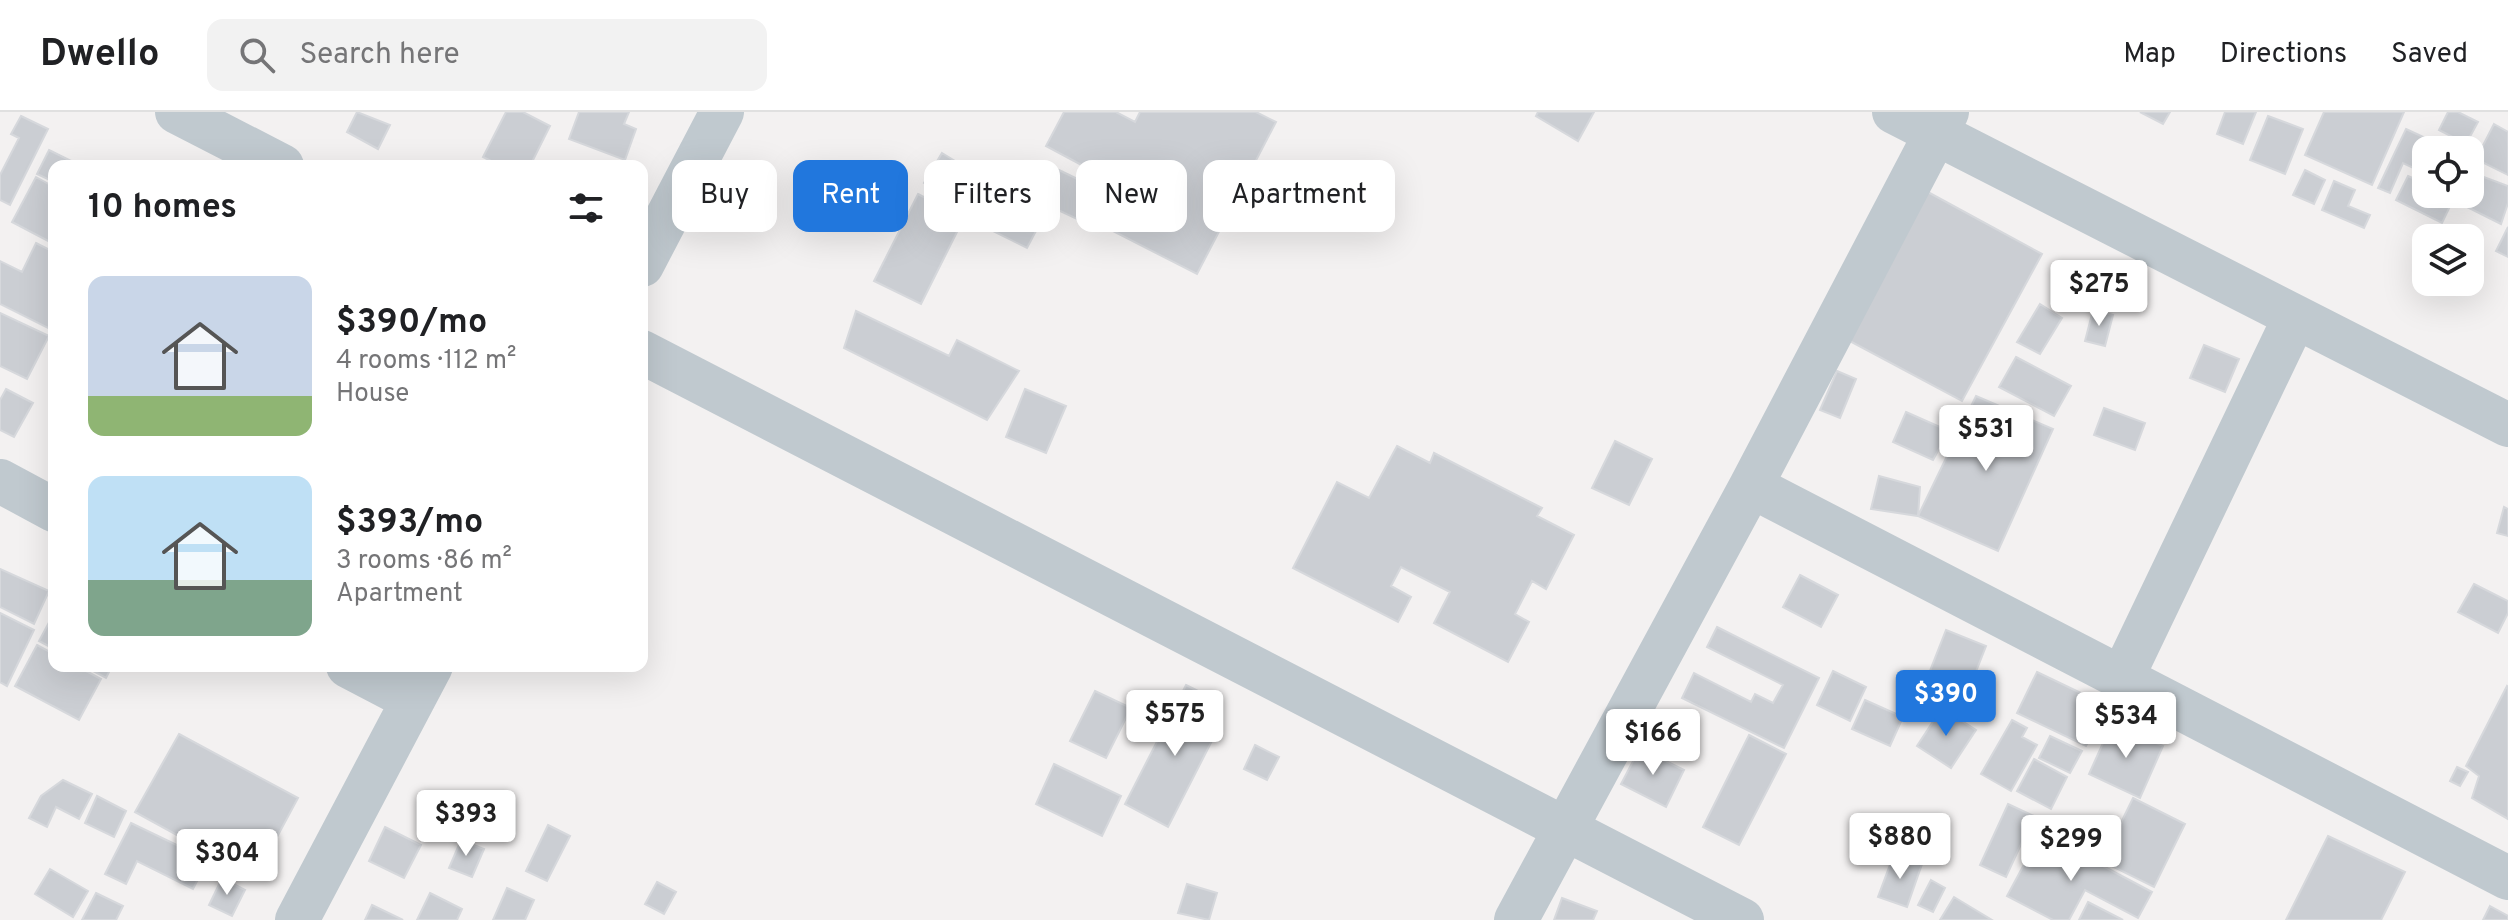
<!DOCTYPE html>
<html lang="en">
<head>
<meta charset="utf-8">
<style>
	:root { --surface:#fff; --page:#f2f2f2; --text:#202124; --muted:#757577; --line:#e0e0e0; --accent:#2177dd }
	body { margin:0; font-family:Overpass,sans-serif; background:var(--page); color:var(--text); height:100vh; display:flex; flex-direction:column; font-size:30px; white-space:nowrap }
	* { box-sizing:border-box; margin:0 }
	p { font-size:26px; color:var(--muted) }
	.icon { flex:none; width:44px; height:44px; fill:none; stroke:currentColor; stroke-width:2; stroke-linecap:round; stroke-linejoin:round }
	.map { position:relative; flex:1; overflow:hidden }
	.side { position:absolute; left:48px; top:48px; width:600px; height:512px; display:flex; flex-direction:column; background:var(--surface); border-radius:16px; box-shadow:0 8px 32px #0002 }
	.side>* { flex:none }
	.top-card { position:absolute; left:672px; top:48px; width:760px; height:72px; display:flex; gap:16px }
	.buttons { position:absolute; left:2412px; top:24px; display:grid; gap:16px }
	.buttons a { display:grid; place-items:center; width:72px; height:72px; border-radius:16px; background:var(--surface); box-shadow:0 8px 32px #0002; font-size:40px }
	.price { position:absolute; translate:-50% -68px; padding:0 18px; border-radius:8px; background:#fff; color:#222; font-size:26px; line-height:52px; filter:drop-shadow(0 2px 4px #0008) }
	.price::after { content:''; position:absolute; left:50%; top:48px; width:24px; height:18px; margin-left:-12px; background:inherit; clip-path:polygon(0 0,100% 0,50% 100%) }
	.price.current { background:var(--accent); color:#fff }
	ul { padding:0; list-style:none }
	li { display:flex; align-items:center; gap:24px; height:200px; padding:0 40px }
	li span { display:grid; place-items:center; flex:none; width:224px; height:160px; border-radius:16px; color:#555 }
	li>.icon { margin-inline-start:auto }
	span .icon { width:96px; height:96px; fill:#fffc; stroke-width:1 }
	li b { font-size:34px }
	h2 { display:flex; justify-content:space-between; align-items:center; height:96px; padding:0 40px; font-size:34px }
	.pill { padding:0 28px; border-radius:16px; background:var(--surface); box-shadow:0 8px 32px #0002; font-size:28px; line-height:72px }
	.pill.current { background:var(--accent); color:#fff }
	header { display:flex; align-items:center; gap:48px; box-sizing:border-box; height:112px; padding:0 40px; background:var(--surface); border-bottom:2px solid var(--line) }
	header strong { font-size:38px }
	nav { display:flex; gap:44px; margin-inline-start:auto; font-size:28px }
	.search { width:560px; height:72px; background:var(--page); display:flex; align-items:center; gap:20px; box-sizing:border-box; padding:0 28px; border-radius:16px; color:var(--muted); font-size:30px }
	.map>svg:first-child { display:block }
	.building { fill:#cbced3; stroke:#d6d8dc; stroke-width:2 }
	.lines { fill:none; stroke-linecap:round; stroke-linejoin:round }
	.street { stroke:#c0c9cf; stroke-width:44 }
</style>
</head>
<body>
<header>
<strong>Dwello</strong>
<div class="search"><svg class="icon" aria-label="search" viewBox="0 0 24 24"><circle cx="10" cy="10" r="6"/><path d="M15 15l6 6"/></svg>Search here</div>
<nav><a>Map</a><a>Directions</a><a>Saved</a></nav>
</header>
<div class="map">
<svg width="2508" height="808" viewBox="0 0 2508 808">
	<rect width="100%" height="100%" fill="#f3f1f1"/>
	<path class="building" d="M 357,0 L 390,13 L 378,37 L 347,20 Z
		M 506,0 L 523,0 L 550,14 L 530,54 L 501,54 L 483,45 Z
		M 579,0 L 629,0 L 624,12 L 636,17 L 625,48 L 569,27 Z
		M 1064,0 L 1116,0 L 1135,10 L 1140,0 L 1256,0 L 1276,10 L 1197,162 L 1111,118 L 1127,87 L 1099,73 L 1104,65 L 1046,34 Z
		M 1538,0 L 1594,0 L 1578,29 L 1536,4 Z
		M 2140,0 L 2170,0 L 2163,12 Z
		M 2225,0 L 2256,0 L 2243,32 L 2217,22 Z
		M 2324,0 L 2404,0 L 2372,73 L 2305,43 Z
		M 2448,0 L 2458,0 L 2478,10 L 2466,32 L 2439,18 Z
		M 21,4 L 48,17 L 10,93 L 0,88 L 0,63 L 19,26 L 11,22 Z
		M 2268,4 L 2303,17 L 2285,62 L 2250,48 Z
		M 2494,12 L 2508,20 L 2508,63 L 2476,47 Z
		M 2406,17 L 2451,38 L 2426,38 L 2426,62 L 2403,51 L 2390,81 L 2378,76 Z
		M 49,38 L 81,54 L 54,54 L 54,70 L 37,62 Z
		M 942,41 L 973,60 L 955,89 L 924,71 Z
		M 1059,58 L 1094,75 L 1077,107 L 1043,91 Z
		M 2305,58 L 2325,68 L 2314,92 L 2293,83 Z
		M 2473,61 L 2508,74 L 2508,91 L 2501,112 L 2461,92 L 2465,82 L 2470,82 Z
		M 2408,64 L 2426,72 L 2426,82 L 2445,82 L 2454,86 L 2442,111 L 2396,88 Z
		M 36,65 L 54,75 L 54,132 L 12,110 Z
		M 2334,69 L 2355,78 L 2348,94 L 2370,103 L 2364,116 L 2322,98 Z
		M 1001,78 L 1045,102 L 1027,136 L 983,114 Z
		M 1926,79 L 2042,142 L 1962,289 L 1846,227 Z
		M 918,82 L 964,106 L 921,192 L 874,169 Z
		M 2508,115 L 2508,145 L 2496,139 Z
		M 36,131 L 54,140 L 54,219 L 0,192 L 0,149 L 22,160 Z
		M 2040,192 L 2062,206 L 2040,242 L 2017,230 Z
		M 2093,198 L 2113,203 L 2105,234 L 2085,229 Z
		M 856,199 L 949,244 L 957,228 L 1019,259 L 987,308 L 844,236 Z
		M 0,201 L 49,224 L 27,267 L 0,254 Z
		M 2204,233 L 2239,247 L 2225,280 L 2190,266 Z
		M 2016,245 L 2071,274 L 2054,304 L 1999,275 Z
		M 1837,259 L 1856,267 L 1840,306 L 1820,298 Z
		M 6,277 L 33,291 L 14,325 L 0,318 L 0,288 Z
		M 1025,277 L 1066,294 L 1046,341 L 1006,325 Z
		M 1976,284 L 2053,317 L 1998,439 L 1918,404 Z
		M 2104,296 L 2145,311 L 2135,338 L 2094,323 Z
		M 1906,300 L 1949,319 L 1933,348 L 1893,330 Z
		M 1615,329 L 1652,347 L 1629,393 L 1592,376 Z
		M 1397,334 L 1430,351 L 1434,341 L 1542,396 L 1537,404 L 1574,423 L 1546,477 L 1532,469 L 1515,502 L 1529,510 L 1508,550 L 1434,511 L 1450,480 L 1401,455 L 1391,474 L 1411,485 L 1398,510 L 1293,456 L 1337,370 L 1369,386 Z
		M 1879,364 L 1920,375 L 1918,404 L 1871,397 Z
		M 2504,395 L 2508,397 L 2508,424 L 2497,421 Z
		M 0,457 L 49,479 L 34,512 L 0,495 Z
		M 1800,463 L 1838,483 L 1821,515 L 1783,495 Z
		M 2474,472 L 2508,489 L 2508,501 L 2498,521 L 2458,500 Z
		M 0,501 L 34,518 L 7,574 L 0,570 Z
		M 54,501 L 54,537 L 39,529 Z
		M 1717,515 L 1819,566 L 1784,636 L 1682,586 L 1694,561 L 1751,590 L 1755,582 L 1773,591 L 1783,573 L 1707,535 Z
		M 1946,518 L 1986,534 L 1968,580 L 1928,564 Z
		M 37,533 L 54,542 L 54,554 L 77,554 L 101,567 L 79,608 L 15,574 Z
		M 84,554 L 112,554 L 106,566 Z
		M 1833,559 L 1866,575 L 1850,609 L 1817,593 Z
		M 2037,560 L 2106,593 L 2086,634 L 2017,601 Z
		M 1186,573 L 1214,587 L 1204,607 L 1219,615 L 1168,715 L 1125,692 Z
		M 2507,574 L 2508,575 L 2508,707 L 2472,686 L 2479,664 L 2466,654 Z
		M 1095,579 L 1131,596 L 1106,646 L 1070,629 Z
		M 1865,588 L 1903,605 L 1890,634 L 1852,617 Z
		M 1942,596 L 1976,618 L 1951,656 L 1917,634 Z
		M 2012,608 L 2027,616 L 2022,625 L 2037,633 L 2011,679 L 1981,662 Z
		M 2112,611 L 2163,634 L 2140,686 L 2089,662 Z
		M 179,622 L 298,686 L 255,766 L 135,700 Z
		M 1749,623 L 1786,642 L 1739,733 L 1703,715 Z
		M 2050,624 L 2082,639 L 2070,661 L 2039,646 Z
		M 1255,633 L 1279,645 L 1267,668 L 1244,657 Z
		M 1640,636 L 1684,658 L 1666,695 L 1621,672 Z
		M 2034,647 L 2067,665 L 2051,697 L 2017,679 Z
		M 1054,652 L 1121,684 L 1102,724 L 1036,692 Z
		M 2457,655 L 2468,660 L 2460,674 L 2450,669 Z
		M 63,668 L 92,682 L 79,707 L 56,695 L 47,715 L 29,706 L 41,684 Z
		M 97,684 L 126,699 L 114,725 L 85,711 Z
		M 2133,686 L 2185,712 L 2154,775 L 2051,724 L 2059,706 L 2111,731 Z
		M 2008,692 L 2034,704 L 2006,765 L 1980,753 Z
		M 131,711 L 208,748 L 193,777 L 137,749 L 126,772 L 105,762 Z
		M 548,713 L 570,724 L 547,769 L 526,759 Z
		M 385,715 L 421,733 L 404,766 L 369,749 Z
		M 2041,721 L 2152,780 L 2138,806 L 2085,778 L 2069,808 L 2053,808 L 2007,784 Z
		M 2328,724 L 2405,760 L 2381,808 L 2286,808 Z
		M 461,728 L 484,737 L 472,765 L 449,756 Z
		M 1894,742 L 1922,752 L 1907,795 L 1878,785 Z
		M 50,757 L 88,779 L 73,805 L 35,782 Z
		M 222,766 L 245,778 L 232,804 L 209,793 Z
		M 1931,768 L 1945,776 L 1933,800 L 1918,793 Z
		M 657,770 L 676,780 L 664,802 L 645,792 Z
		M 1187,772 L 1217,781 L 1209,808 L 1178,801 Z
		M 507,776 L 534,788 L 525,808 L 493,808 Z
		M 96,781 L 123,794 L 116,808 L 82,808 Z
		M 430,781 L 462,797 L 457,808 L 417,808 Z
		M 1954,785 L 1992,808 L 1940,808 Z
		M 1562,786 L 1597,799 L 1593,808 L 1554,808 Z
		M 2088,790 L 2123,808 L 2079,808 Z
		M 372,793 L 403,808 L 365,808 Z
		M 2490,794 L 2508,804 L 2508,808 L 2483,808 Z"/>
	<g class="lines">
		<path class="street" d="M 177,0 L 282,54
			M 1894,0 L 2508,313
			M 642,153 L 722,0
			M 642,240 L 1742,808
			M 0,369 L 54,398
			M 1751,374 L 2508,766
			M 348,554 L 413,588
			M 2122,566 L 2295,205
			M 297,808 L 431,554
			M 1516,808 L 1751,374 L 1947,0"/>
	</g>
</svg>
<div class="buttons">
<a><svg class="icon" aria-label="locate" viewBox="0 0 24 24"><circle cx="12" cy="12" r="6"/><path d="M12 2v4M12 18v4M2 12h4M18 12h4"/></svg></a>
<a><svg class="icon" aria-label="layers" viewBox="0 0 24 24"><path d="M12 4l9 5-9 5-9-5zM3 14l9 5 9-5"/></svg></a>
</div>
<b class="price" style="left:2099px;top:216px">$275</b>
<b class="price" style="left:1986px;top:361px">$531</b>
<b class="price current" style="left:1946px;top:626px">$390</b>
<b class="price" style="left:1175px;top:646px">$575</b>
<b class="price" style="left:2126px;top:648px">$534</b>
<b class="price" style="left:1653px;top:665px">$166</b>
<b class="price" style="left:466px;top:746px">$393</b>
<b class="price" style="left:1900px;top:769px">$880</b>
<b class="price" style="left:2071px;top:771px">$299</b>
<b class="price" style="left:227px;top:785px">$304</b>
<div class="top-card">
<a class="pill">Buy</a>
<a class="pill current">Rent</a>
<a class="pill">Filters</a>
<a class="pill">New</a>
<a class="pill">Apartment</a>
</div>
<section class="side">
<h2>10 homes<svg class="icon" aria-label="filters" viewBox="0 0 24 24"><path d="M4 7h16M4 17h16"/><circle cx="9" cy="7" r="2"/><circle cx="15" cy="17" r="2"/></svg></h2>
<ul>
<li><span style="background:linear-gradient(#c9d6e8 75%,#8fb573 0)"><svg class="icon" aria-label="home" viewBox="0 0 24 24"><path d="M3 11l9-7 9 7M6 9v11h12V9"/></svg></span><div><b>$390/mo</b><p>4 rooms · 112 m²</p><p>House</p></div></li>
<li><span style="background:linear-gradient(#bfe0f5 65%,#7fa58c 0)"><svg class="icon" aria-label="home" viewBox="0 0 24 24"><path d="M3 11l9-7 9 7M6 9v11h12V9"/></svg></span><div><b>$393/mo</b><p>3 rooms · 86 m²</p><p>Apartment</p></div></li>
</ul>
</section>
</div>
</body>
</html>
